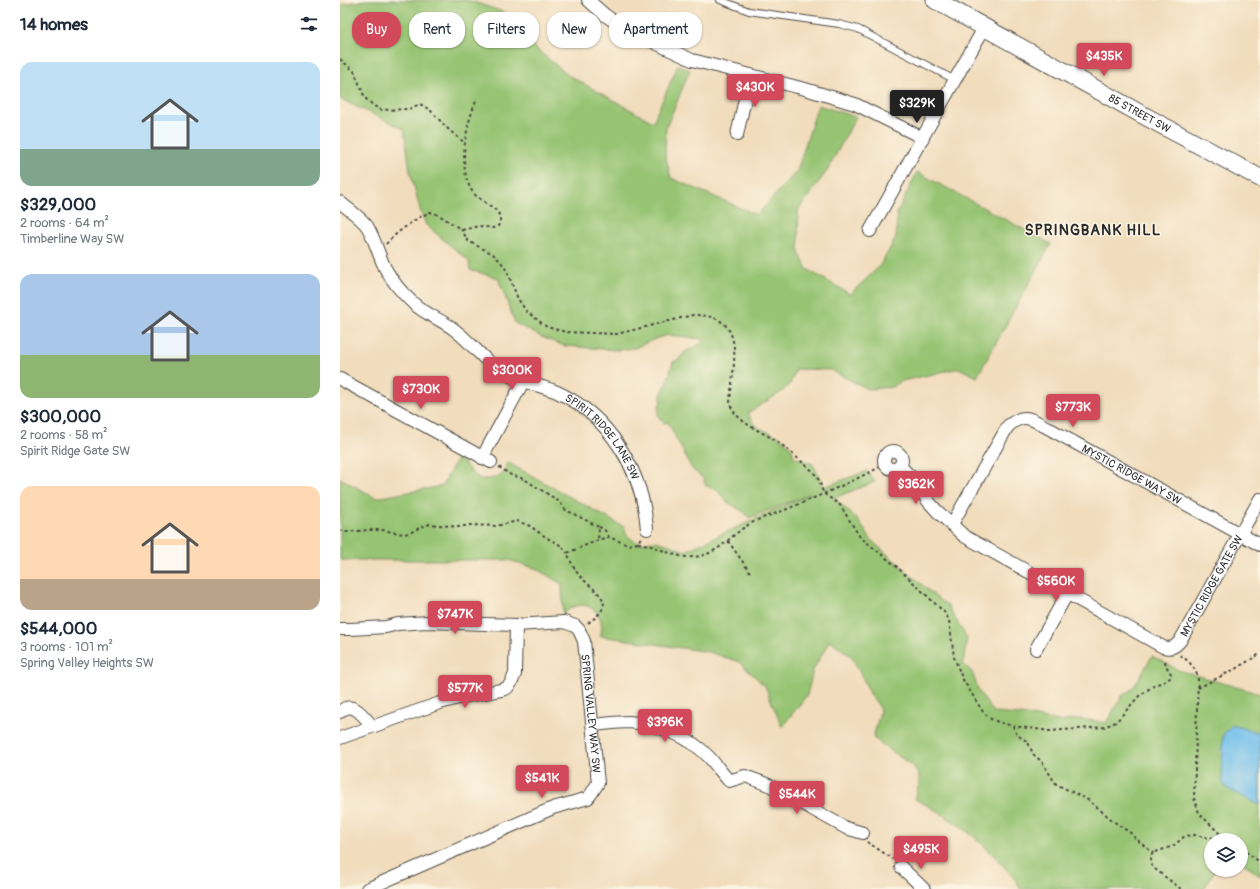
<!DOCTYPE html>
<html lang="en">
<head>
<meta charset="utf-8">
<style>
	:root { --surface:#fff; --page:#f2f2f3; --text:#1f2937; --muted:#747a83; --accent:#d1495b }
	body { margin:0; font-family:Pangolin,sans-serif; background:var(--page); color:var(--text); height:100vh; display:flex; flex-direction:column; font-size:15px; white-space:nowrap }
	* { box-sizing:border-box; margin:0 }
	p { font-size:13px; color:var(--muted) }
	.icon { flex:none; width:22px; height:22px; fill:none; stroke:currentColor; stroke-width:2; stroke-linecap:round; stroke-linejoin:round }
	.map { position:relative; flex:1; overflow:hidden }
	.drawer { display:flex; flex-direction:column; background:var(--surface); width:340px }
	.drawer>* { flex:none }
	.top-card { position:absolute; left:12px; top:12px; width:380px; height:36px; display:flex; gap:8px }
	.controls { position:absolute; left:864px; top:833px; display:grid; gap:8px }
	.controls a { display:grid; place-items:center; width:44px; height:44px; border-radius:50%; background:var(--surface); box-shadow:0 1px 3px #0004; font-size:20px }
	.price { position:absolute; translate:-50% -34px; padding:0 9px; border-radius:4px; background:var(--accent); color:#fff; font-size:13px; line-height:26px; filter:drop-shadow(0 1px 2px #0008) }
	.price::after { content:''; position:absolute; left:50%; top:24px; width:12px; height:9px; margin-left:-6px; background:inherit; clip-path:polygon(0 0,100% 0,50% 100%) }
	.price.current { background:#222; color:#fff }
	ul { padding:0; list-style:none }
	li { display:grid; align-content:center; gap:8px; height:212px; padding:0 20px }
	li span { display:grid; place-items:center; height:124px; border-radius:12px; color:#555 }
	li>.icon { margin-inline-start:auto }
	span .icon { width:72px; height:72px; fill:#fffc; stroke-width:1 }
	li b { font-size:17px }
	h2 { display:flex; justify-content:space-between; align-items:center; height:48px; padding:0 20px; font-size:17px }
	.chip { padding:0 14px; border-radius:16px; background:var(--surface); box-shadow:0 1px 3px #0004; font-size:14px; line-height:36px }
	.chip.current { background:var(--accent); color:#fff }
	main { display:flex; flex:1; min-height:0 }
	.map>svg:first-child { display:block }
	.green { fill:#97c473; stroke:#61784f }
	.water { fill:#71bfeb; stroke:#4e758b }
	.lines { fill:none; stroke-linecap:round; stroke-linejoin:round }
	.lane-casing { stroke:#494641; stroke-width:8 }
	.street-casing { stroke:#494641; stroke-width:14 }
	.secondary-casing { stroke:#494641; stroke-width:19 }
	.path { stroke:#494641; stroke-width:2; stroke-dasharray:3 3; stroke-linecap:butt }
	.lane { stroke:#fff; stroke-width:6 }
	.street { stroke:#fff; stroke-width:12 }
	.secondary { stroke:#fff; stroke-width:17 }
	.labels { text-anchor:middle; stroke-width:3; stroke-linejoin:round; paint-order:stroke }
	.street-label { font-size:11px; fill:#2b2b2b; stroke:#fcf5e5 }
	.district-label { font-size:15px; font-weight:bold; letter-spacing:1px; fill:#2b2b2b; stroke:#fcf5e5 }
</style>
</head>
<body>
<main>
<section class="drawer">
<h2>14 homes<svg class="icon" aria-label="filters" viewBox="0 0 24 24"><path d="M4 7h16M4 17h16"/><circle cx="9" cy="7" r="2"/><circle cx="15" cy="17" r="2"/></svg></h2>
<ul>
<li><span style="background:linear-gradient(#bfe0f5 70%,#7fa58c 0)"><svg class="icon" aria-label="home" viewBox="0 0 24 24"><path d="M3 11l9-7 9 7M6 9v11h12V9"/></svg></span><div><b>$329,000</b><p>2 rooms · 64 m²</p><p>Timberline Way SW</p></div></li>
<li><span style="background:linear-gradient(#a9c7e8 65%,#8fb573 0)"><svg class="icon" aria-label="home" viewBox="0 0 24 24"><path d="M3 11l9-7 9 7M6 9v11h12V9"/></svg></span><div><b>$300,000</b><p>2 rooms · 58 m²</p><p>Spirit Ridge Gate SW</p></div></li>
<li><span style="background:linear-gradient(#ffd9b3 75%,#b9a48a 0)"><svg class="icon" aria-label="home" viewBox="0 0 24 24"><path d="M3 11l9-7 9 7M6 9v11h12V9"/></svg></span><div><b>$544,000</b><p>3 rooms · 101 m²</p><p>Spring Valley Heights SW</p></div></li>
</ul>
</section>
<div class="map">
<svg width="920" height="889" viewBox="0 0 920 889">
	<rect width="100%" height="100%" fill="#fcf5e5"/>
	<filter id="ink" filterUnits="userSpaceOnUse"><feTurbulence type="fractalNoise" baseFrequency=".025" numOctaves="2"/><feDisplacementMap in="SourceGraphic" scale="8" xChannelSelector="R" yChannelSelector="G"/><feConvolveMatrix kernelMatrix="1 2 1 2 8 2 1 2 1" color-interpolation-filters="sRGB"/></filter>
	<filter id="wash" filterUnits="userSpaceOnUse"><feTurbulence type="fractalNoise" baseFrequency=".012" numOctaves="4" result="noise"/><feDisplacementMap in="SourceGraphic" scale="16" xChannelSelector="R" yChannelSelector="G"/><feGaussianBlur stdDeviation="0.9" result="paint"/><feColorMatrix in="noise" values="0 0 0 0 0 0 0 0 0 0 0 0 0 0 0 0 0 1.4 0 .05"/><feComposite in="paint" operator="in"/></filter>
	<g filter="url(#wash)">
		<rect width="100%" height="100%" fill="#f1dcbb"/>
		<path class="green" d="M 25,0 L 128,0 L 175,16 L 194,47 L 228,75 L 313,122 L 338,65 L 350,70 L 326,128 L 325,154 L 331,178 L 417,215 L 457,171 L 478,105 L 516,117 L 487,171 L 458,210 L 459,252 L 467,269 L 510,294 L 539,267 L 556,238 L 557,213 L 577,172 L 711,244 L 637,377 L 619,368 L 562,381 L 552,387 L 528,389 L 490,370 L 456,369 L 450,384 L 443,391 L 408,413 L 412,421 L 419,428 L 440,437 L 451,447 L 454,457 L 473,464 L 484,487 L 527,471 L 535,482 L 494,498 L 517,519 L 532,541 L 596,597 L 607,605 L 627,638 L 623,664 L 632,672 L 639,692 L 654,713 L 691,716 L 723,722 C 734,716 755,721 766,723 L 782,696 L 793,688 L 812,656 L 838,670 L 920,694 L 920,876 L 901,861 L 901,840 L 871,840 L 871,870 L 875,870 L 864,889 L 680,889 C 678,881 671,875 666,869 C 640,838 611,817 575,799 L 579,784 L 579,776 L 574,767 L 533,738 L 540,712 L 539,706 L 532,697 L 512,657 L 490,640 L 473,670 L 467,695 L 442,727 L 425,686 L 399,662 L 369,652 L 260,636 C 267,619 252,599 233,607 C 230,608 226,611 223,614 L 222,584 L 195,568 L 168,560 L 0,560 L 0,478 L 36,498 L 102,486 L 117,459 L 124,463 L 133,474 L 141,479 L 150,479 L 157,477 L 165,471 L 167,462 L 284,527 C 285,535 293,543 302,543 C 305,544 308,541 311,541 C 321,541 335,547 345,551 L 472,493 L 409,518 L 404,512 L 387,502 L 378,491 L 365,485 L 364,479 L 352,469 L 328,422 L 324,423 L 318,416 L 319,406 L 321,401 L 321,395 L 328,379 L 333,362 L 338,360 L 346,351 L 352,349 L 363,342 L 363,339 L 328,335 L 315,339 L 295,348 L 277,350 L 225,346 L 201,337 L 175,323 L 158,278 L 130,270 L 129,261 L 86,225 L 81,213 L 70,171 L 64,129 L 0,99 L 0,5 Z"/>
		<path class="water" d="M 892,725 L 920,733 L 920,805 L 886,788 L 882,781 L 883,735 Z"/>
	</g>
	<g filter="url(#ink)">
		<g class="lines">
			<g class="lane-casing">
				<path id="lane" d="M 380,0 L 409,11 L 499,24 L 518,29 L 615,80"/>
			</g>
			<g class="street-casing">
				<g id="street">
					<path d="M 248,0 L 265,15 L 285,29 L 352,60 L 465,89 L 515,104 L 583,138"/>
					<path d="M 397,135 L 410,76"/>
					<path id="s1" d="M 0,202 C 9,210 20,217 27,226 C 35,239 38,254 45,268 C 52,281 62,293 73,303 C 86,315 103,320 116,331 C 134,345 146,364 166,374 C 182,383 200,385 217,392 C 270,416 303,472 307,529"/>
					<path d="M 530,231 L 644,28"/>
					<path d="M 0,379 L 151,462"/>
					<circle cx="553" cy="460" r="9"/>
					<path d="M 142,458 L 183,382"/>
					<path id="s2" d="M 560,466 L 576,482 L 588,501 L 597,511 L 624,536 L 823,647 C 831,649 835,647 840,641 L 920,499"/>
					<path id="s3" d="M 612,524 L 668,426 C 685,412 691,419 708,428 L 920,545"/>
					<path id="s4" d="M 0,629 L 11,629 L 46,627 L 58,624 L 87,622 L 176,625 L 224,622 L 235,626 L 239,630 L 244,641 L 258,783 L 251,794 L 248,798 L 213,808 L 27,889"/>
					<path d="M 696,649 L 727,594"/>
					<path d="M 0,712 C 13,699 24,717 32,726"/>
					<path d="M 253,725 C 265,724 277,722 289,722 C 318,724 349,736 369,757 C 376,765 382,773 389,781 L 405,776 L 429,785 L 506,828 L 523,833"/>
					<path d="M 0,738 L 100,703 L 126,696 L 161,690 L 167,688 L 171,683 L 175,674 L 176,625"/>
					<path d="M 561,867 L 584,889"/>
				</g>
			</g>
			<g class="secondary-casing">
				<g id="secondary">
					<path id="s5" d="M 595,0 L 801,114 L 920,178"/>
				</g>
			</g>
			<path class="path" d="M 0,59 L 14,71 L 25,98 L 34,106 L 41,110 L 69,109 L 80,104 L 90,110 L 110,131 L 125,143
				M 122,230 L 139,226 L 153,228 L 158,226 C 168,209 139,203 132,191 C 117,167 126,124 137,99
				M 46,244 C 58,231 73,220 90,212 L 99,215 L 122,230 L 128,241 L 153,254 L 161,262 L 167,271 L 178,299 L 187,312 L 207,327 L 226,332 L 277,334 L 353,315 C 410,314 392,366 390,403 C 395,422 419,430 435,440 C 442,444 447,450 454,455 C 469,469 478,471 483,493 L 500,505 L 520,537 L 556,566 L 605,613 L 609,620 L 614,657 L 622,678 L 643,712 L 651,719 L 658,722 L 673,726 L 710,731 L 764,727 L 776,722 L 799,696 L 816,684 L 822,683 L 830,678 L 831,674 L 825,664 L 826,659
				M 159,467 L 171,475 L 184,479 L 217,500 L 226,510 L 259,527 L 258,540
				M 259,527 L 264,529 L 269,537
				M 0,530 L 6,532 L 28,530 L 42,530 L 64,534 L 70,533 L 79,528 L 90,524 L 119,527 L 130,525 L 157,526 L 177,521 L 190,526 L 207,538 L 222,546 L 227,553
				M 388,541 L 410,572
				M 298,543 C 317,545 334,559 354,557 C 377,555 388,538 405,527 C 418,518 433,515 447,509 C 480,496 513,481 544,465
				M 248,623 C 280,601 256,594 239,575 C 233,568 231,561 227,553 L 261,539 L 269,537 L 288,545 L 298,543 L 301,537
				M 840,655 C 849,661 856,668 858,679 L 854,798 L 859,813 L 879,833 L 889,840
				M 858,688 L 895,669 L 920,654
				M 673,726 L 677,735 L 688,742 L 693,754 L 702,762 L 716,784 L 748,800 L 776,823 L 792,834 L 796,839 L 813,853
				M 527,842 L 553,859
				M 901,848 L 920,862
				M 841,889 L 815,869 L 811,865 L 811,856 L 813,853 L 833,846 L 845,836 L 856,835 L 869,838 L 877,837 L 879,833"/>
			<use href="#lane" class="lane"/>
			<use href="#street" class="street"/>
			<use href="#secondary" class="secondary"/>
		</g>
	</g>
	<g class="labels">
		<g class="street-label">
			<text dy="4" stroke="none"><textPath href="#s5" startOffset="234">85 STREET SW</textPath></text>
			<text dy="4" stroke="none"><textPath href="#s1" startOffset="364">SPIRIT RIDGE LANE SW</textPath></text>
			<text dy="4" stroke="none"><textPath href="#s3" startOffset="253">MYSTIC RIDGE WAY SW</textPath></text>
			<text dy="4" stroke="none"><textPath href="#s2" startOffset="406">MYSTIC RIDGE GATE SW</textPath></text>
			<text dy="4" stroke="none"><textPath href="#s4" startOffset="327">SPRING VALLEY WAY SW</textPath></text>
		</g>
		<g class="district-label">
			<text x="753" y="235">SPRINGBANK HILL</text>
		</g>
	</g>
</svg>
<div class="controls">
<a><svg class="icon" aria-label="layers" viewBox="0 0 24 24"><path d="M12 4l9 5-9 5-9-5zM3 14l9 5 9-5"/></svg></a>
</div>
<b class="price" style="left:764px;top:77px">$435K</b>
<b class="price" style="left:415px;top:108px">$430K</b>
<b class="price current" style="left:577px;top:124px">$329K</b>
<b class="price" style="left:172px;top:391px">$300K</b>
<b class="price" style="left:81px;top:410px">$730K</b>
<b class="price" style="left:733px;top:428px">$773K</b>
<b class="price" style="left:576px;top:505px">$362K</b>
<b class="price" style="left:716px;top:602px">$560K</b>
<b class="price" style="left:115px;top:635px">$747K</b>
<b class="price" style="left:125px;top:709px">$577K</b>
<b class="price" style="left:325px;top:743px">$396K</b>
<b class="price" style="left:202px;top:799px">$541K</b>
<b class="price" style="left:457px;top:815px">$544K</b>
<b class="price" style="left:581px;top:870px">$495K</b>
<div class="top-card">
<a class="chip current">Buy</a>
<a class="chip">Rent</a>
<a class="chip">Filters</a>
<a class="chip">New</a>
<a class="chip">Apartment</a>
</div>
</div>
</main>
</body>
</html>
